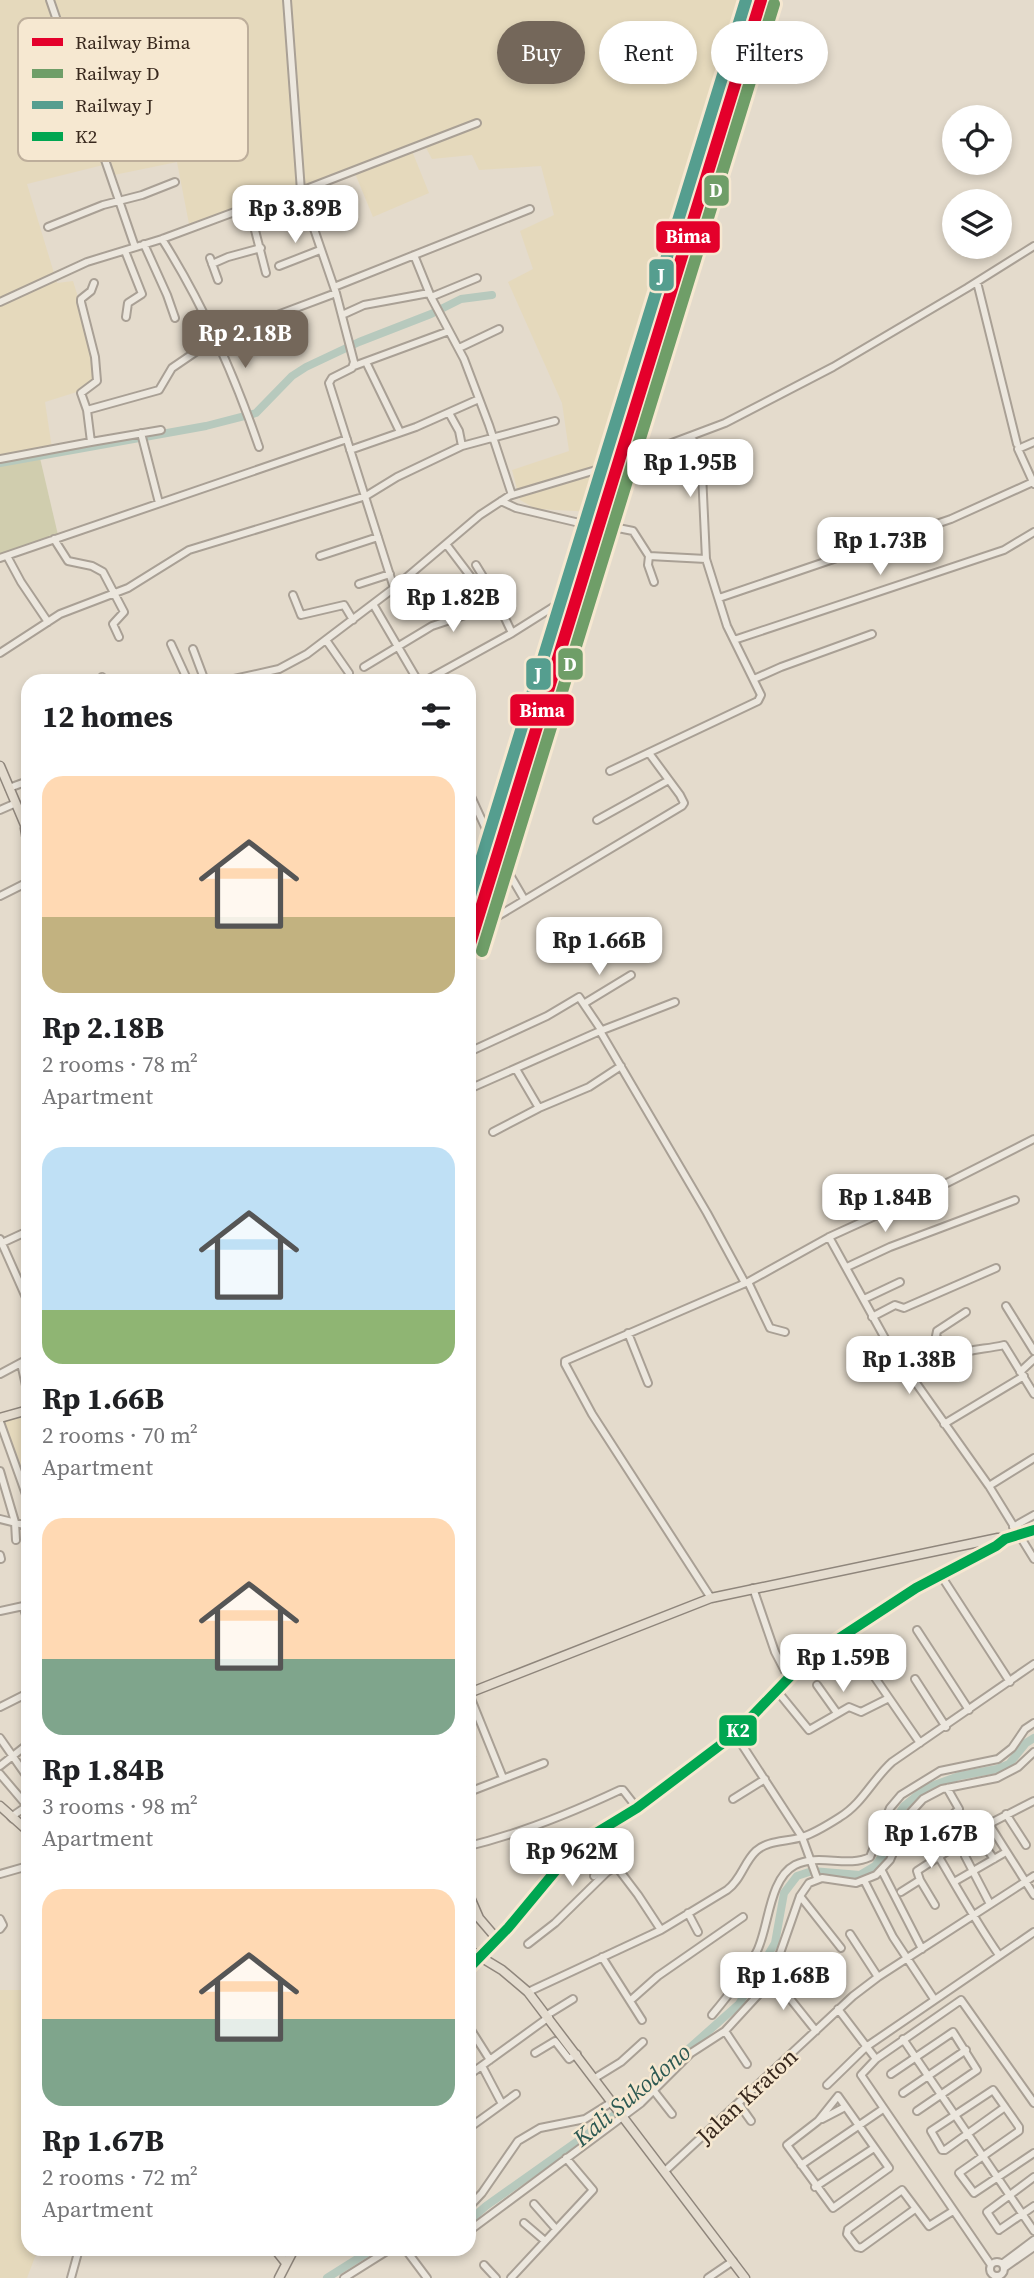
<!DOCTYPE html>
<html lang="en">
<head>
<meta charset="utf-8">
<style>
	:root { --surface:#fff; --page:#f6f6f6; --text:#202124; --muted:#757577; --accent:#74675a }
	body { margin:0; font-family:"Source Serif 4",serif; background:var(--page); color:var(--text); height:100vh; display:flex; flex-direction:column; font-size:26px; white-space:nowrap }
	* { box-sizing:border-box; margin:0 }
	p { font-size:23px; color:var(--muted) }
	.icon { flex:none; width:38px; height:38px; fill:none; stroke:currentColor; stroke-width:2; stroke-linecap:round; stroke-linejoin:round }
	.map { position:relative; flex:1; overflow:hidden }
	.side { position:absolute; left:21px; top:674px; width:455px; height:1582px; display:flex; flex-direction:column; background:var(--surface); border-radius:21px; box-shadow:0 4px 10px #0003 }
	.side>* { flex:none }
	.hud { position:absolute; left:497px; top:21px; width:430px; height:63px; display:flex; gap:14px }
	.fabs { position:absolute; left:942px; top:105px; display:grid; gap:14px }
	.fabs a { display:grid; place-items:center; width:70px; height:70px; border-radius:50%; background:var(--surface); box-shadow:0 4px 10px #0003; font-size:35px }
	.price { position:absolute; translate:-50% -60px; padding:0 16px; border-radius:14px; background:#fff; color:#222; font-size:23px; line-height:46px; filter:drop-shadow(0 2px 4px #0008) }
	.price::after { content:''; position:absolute; left:50%; top:42px; width:21px; height:16px; margin-left:-10px; background:inherit; clip-path:polygon(0 0,100% 0,50% 100%) }
	.price.active { background:var(--accent); color:#fff }
	ul { padding:0; list-style:none }
	li { display:grid; align-content:center; gap:14px; height:371px; padding:0 21px }
	li span { display:grid; place-items:center; height:217px; border-radius:21px; color:#555 }
	li>.icon { margin-inline-start:auto }
	span .icon { width:126px; height:126px; fill:#fffc; stroke-width:1 }
	li b { font-size:30px }
	h2 { display:flex; justify-content:space-between; align-items:center; height:84px; padding:0 21px; font-size:30px }
	.tag { padding:0 24px; border-radius:32px; background:var(--surface); box-shadow:0 4px 10px #0003; font-size:24px; line-height:63px }
	.tag.active { background:var(--accent); color:#fff }
	.map>svg:first-child { display:block }
	.farmland { fill:#e5d9bc }
	.green { fill:#d7d3ae }
	.cemetery { fill:#d0cdae }
	.lines { fill:none; stroke-linecap:round; stroke-linejoin:round }
	.river { stroke:#b7c9bd; stroke-width:8 }
	.minor-casing { stroke:#a9a095; stroke-width:10 }
	.major-casing { stroke:#8f867c; stroke-width:11 }
	.minor { stroke:#ece7de; stroke-width:6 }
	.major { stroke:#e4dccf; stroke-width:8 }
	.bus-1-casing { stroke:#f6e8d1; stroke-width:16 }
	.bus-1 { stroke:#00a651; stroke-width:10 }
	.rail-1-casing { stroke:#f6e8d1; stroke-width:18 }
	.rail-2-casing { stroke:#f6e8d1; stroke-width:18 }
	.rail-3-casing { stroke:#f6e8d1; stroke-width:18 }
	.rail-1 { stroke:#e4002b; stroke-width:12 }
	.rail-2 { stroke:#6f9e68; stroke-width:12 }
	.rail-3 { stroke:#559e8f; stroke-width:12 }
	.labels { text-anchor:middle; stroke-width:5; stroke-linejoin:round; paint-order:stroke }
	.street-label { font-size:23px; fill:#38281d; stroke:#f6e8d1 }
	.water-label { font-size:24px; font-style:italic; fill:#2c5952; stroke:#f6e8d1 }
	.key { fill:#f6e8d1; stroke:#bdae9b; stroke-width:2 }
	.key-label { font-size:19px; fill:#38281d }
	.line-badge { stroke:#f6e8d1; stroke-width:2.5 }
	.badge-label { font-size:19px; text-anchor:middle; font-weight:bold; fill:#fff }
</style>
</head>
<body>
<div class="map">
<svg width="1034" height="2278" viewBox="0 0 1034 2278">
	<rect width="100%" height="100%" fill="#e4dbcc"/>
	<path class="farmland" d="M 0,0 L 750,0 L 595,512 L 536,509 L 520,500 L 512,470 L 569,451 L 562,403 L 508,282 L 533,269 L 520,231 L 554,215 L 541,166 L 479,170 L 472,155 L 432,159 L 425,146 L 412,151 L 429,193 L 373,217 L 354,171 L 189,224 L 177,162 L 114,175 L 111,163 L 27,184 L 57,283 L 73,281 L 99,364 L 99,385 L 45,402 L 53,455 L 0,466 Z
		M 28,1415 L 28,1484 L 4,1422 Z
		M 0,1990 L 28,1990 L 28,2249 L 38,2249 L 27,2278 L 0,2278 Z"/>
	<path class="green" d="M 469,867 L 479,885 L 469,918 Z"/>
	<path class="cemetery" d="M 40,458 L 58,535 L 0,555 L 0,466 Z"/>
	<g class="lines">
		<path class="river" d="M 0,463 L 206,426 L 256,413 L 292,376 L 306,367 L 359,342 L 431,314 L 461,299 L 492,295
			M 469,2221 L 486,2206 L 613,2116 L 739,2004 L 775,1943 L 784,1893 L 797,1876 L 812,1871 L 860,1875 L 875,1866 L 884,1853 L 890,1827 L 904,1806 L 926,1788 L 959,1776 L 997,1769 L 1009,1764 L 1026,1743 L 1034,1738
			M 327,2278 L 373,2249"/>
		<g class="minor-casing">
			<path id="minor" d="M 50,0 L 135,247
				M 287,0 L 301,191 L 336,293 L 354,362 L 352,368 L 332,378 L 329,383 L 394,588
				M 249,207 L 266,273
				M 48,227 L 103,205 L 142,195 L 175,182
				M 162,239 C 203,304 234,374 259,447
				M 144,244 L 167,295 L 175,318
				M 125,251 L 142,294 L 128,303 L 126,317
				M 414,255 L 431,297 L 464,359 L 489,425 L 512,495
				M 210,258 L 218,280
				M 212,264 L 228,257 L 261,248
				M 279,266 L 320,250
				M 977,282 L 1017,444
				M 334,287 L 530,209
				M 431,297 L 477,278
				M 0,302 L 87,262 L 162,239 L 264,201 L 301,191 L 477,123
				M 342,315 L 364,305 L 429,293
				M 459,348 L 499,329
				M 366,362 L 400,432
				M 354,366 L 449,331
				M 87,410 L 81,393 L 97,381 L 95,357 L 81,302 L 81,299 L 91,291 L 94,283
				M 449,413 L 459,431 L 462,446
				M 141,433 L 159,503
				M 692,437 L 702,473 L 706,559
				M 91,442 L 161,430
				M 350,450 L 416,427 L 479,399
				M 647,453 L 656,476
				M 0,459 L 91,442 L 87,410 L 159,390 L 172,368 L 216,338 L 336,293
				M 1033,482 L 1018,449 L 1034,442
				M 501,501 L 516,508 L 588,525
				M 603,525 L 633,531 L 649,556 L 706,559 L 727,626 L 761,695 L 758,701 L 610,771
				M 907,534 L 915,551
				M 54,539 L 68,561 L 92,566 L 103,572 L 124,612 L 113,624 L 119,637
				M 446,544 L 471,577
				M 7,556 L 21,582 L 48,622
				M 320,556 L 378,537
				M 649,556 L 648,565 L 654,582
				M 0,558 L 347,439
				M 476,565 L 493,593 L 512,633
				M 359,584 L 390,574
				M 293,595 L 301,615 L 344,605 L 353,620
				M 719,598 L 951,519 L 1033,482 L 1034,484
				M 373,604 L 418,681
				M 326,640 L 349,673
				M 734,640 L 1004,550 L 1034,532
				M 171,644 L 188,681
				M 193,649 L 205,681
				M 0,653 L 60,614 L 128,588 L 189,550 L 366,496 L 397,477 L 462,446 L 555,421
				M 364,667 L 432,626 L 498,604
				M 102,677 L 104,681
				M 754,679 L 781,667 L 872,634
				M 225,681 L 279,669 L 307,654 L 394,588 L 480,515 L 509,496 L 616,464 L 725,423 L 833,367 L 967,288 L 1034,246
				M 425,681 L 512,633 L 558,604
				M 9,788 L 28,781
				M 469,792 L 491,840
				M 0,810 L 16,803
				M 597,820 L 669,780
				M 0,896 L 28,882
				M 524,899 L 500,858 L 622,462
				M 493,919 L 682,806 L 684,803 L 680,795 L 649,753
				M 585,1003 L 631,975
				M 600,1031 L 707,1213 L 745,1283
				M 469,1052 L 547,1016 L 579,997 L 602,1031
				M 516,1069 L 539,1108
				M 469,1089 L 600,1031 L 675,1002
				M 493,1132 L 539,1108 L 589,1087 L 621,1066
				M 829,1237 L 887,1342 L 989,1486 L 1034,1559
				M 0,1239 L 28,1302
				M 2,1243 L 28,1231
				M 847,1267 L 890,1247 L 1015,1200
				M 748,1282 L 770,1328 L 785,1332
				M 864,1299 L 900,1282
				M 1006,1306 L 1034,1351
				M 872,1317 L 895,1305 L 904,1308 L 996,1268
				M 628,1333 L 648,1383
				M 943,1347 L 936,1336 L 937,1331 L 966,1312
				M 21,1363 L 28,1395
				M 904,1366 L 943,1347 L 951,1357 C 971,1348 983,1350 1004,1345 L 1034,1394
				M 1020,1372 L 1034,1359
				M 0,1374 L 28,1359
				M 0,1422 L 28,1500
				M 944,1424 L 1024,1376
				M 0,1471 L 15,1522 L 16,1540
				M 989,1486 L 1034,1458
				M 0,1519 L 28,1526
				M 1013,1527 L 1034,1515
				M 0,1555 L 1,1559
				M 940,1574 L 1010,1682
				M 753,1588 L 775,1652 L 788,1677
				M 711,1598 L 592,1414 L 565,1364 L 565,1361 L 748,1282 L 829,1237 L 941,1186 L 1034,1139
				M 23,1606 L 28,1621
				M 0,1611 L 28,1605
				M 917,1630 L 969,1710
				M 869,1669 L 920,1743
				M 915,1679 L 946,1727
				M 817,1685 L 837,1713
				M 778,1692 L 809,1730 L 849,1707 L 861,1712 L 889,1698
				M 469,1694 L 503,1778
				M 0,1707 L 28,1693
				M 735,1734 L 802,1837 L 817,1878
				M 0,1738 L 28,1778
				M 469,1750 L 471,1756 L 469,1757
				M 0,1766 L 28,1744
				M 0,1774 L 28,1807
				M 947,1788 L 959,1809 L 951,1816
				M 469,1792 L 544,1763
				M 733,1799 L 765,1779
				M 911,1812 C 942,1859 967,1909 999,1955
				M 1006,1814 L 1026,1845
				M 13,1819 L 11,1817 L 27,1806
				M 989,1824 L 1034,1895
				M 969,1837 L 974,1843 L 981,1841 L 994,1859
				M 469,1846 C 522,1833 571,1813 620,1790 L 623,1790 L 637,1808
				M 965,1856 L 990,1904
				M 882,1871 L 922,1949
				M 0,1874 L 28,1866
				M 594,1876 L 604,1867 L 609,1871
				M 865,1882 L 893,1937 L 934,1999
				M 954,1882 L 1006,1852
				M 901,1892 L 920,1880
				M 800,1896 L 841,1948
				M 935,1905 L 920,1880 L 917,1871 L 989,1824 L 1034,1801
				M 688,1913 L 698,1932
				M 0,1919 L 3,1925 L 0,1929
				M 850,1934 L 878,1977
				M 528,1944 L 555,1923 L 606,1873 L 616,1866 L 638,1895 L 661,1930
				M 602,1957 L 642,2020
				M 772,1976 L 816,2031
				M 528,1992 L 661,1930 L 727,1890 C 741,1880 744,1862 756,1851 C 768,1840 787,1842 802,1837 C 815,1833 829,1824 840,1817 C 862,1804 873,1779 892,1762 L 1034,1664
				M 631,2000 L 658,1976 L 743,1917
				M 838,2009 L 876,2059
				M 547,2015 L 573,1999
				M 712,2015 C 728,1996 744,1976 756,1953 C 769,1930 768,1879 795,1865 C 819,1853 847,1868 870,1857 L 890,1808 L 901,1795 L 940,1771 L 998,1759 L 1012,1748 L 1025,1729 L 1034,1723
				M 471,2030 L 490,2060
				M 725,2031 L 747,2064
				M 903,2039 L 1034,2231
				M 535,2053 L 555,2041 L 569,2059 L 577,2054
				M 482,2066 L 502,2104
				M 891,2074 L 953,2032 L 977,2070 L 917,2111
				M 469,2075 L 549,2017
				M 595,2078 L 621,2062 L 643,2042
				M 827,2085 L 866,2047 L 1034,1932
				M 993,2090 L 1005,2107 L 945,2150 L 942,2150 L 931,2131 Z
				M 654,2091 L 672,2114
				M 903,2093 L 966,2050
				M 838,2096 L 889,2168 L 833,2208 L 787,2145 L 818,2121 Z
				M 739,2104 L 751,2121
				M 1005,2107 L 1019,2127 L 1019,2131 L 959,2173 L 974,2193 L 1034,2153
				M 822,2119 L 845,2107
				M 469,2128 L 516,2094
				M 801,2165 L 883,2109
				M 665,2171 L 853,1996 L 878,1977 L 1034,1876
				M 1034,2177 L 987,2212 L 999,2230 L 1034,2206
				M 815,2187 L 874,2148
				M 534,2204 L 556,2229
				M 469,2207 L 482,2193 L 518,2141 L 540,2128 L 585,2119 L 612,2102
				M 915,2209 L 861,2248 L 857,2247 L 847,2234 L 848,2229 L 902,2190 L 929,2226 L 953,2211
				M 524,2223 L 545,2241
				M 469,2231 L 641,2103 L 691,2053 L 725,2031 L 758,1995 L 772,1976 L 800,1896 L 809,1883 L 822,1878 L 856,1883 L 876,1875 L 890,1860 L 911,1812 L 923,1799 L 942,1789 L 997,1778 L 1018,1767 L 1034,1752
				M 406,2250 L 427,2278
				M990 2269a7 7 0 1 1 14 0a7 7 0 1 1-14 0Z
				M 1002,2264 L 1034,2240
				M 484,2265 L 496,2278
				M 991,2265 L 861,2075 L 876,2059 L 961,2000 L 1034,2103
				M 1004,2268 L 1034,2247
				M 71,2278 L 79,2249
				M 344,2278 L 387,2251 L 423,2249
				M 511,2278 L 593,2190 L 566,2158
				M 708,2278 L 733,2261"/>
		</g>
		<g class="major-casing">
			<path id="major" d="M 0,766 L 28,832
				M 25,828 L 28,846
				M 0,1418 L 28,1410
				M 469,1693 L 711,1598 L 998,1538 L 1005,1539
				M 0,1806 L 28,1831
				M 469,1895 L 479,1918 L 497,1939
				M 469,1950 L 502,1970 L 528,1992 L 745,2278
				M 469,1968 L 508,1928 L 572,1851 L 591,1836 L 637,1808 L 735,1734 L 806,1660 L 916,1588 L 996,1546 L 1005,1539 L 1034,1530
				M 275,2249 L 286,2263
				M 279,2278 L 294,2249"/>
		</g>
		<use href="#minor" class="minor"/>
		<use href="#major" class="major"/>
		<g class="bus-1-casing">
			<path id="bus-1" d="M 469,1968 L 508,1928 L 572,1851 L 591,1836 L 637,1808 L 735,1734 L 806,1660 L 916,1588 L 996,1546 L 1005,1539 L 1034,1530"/>
		</g>
		<use href="#bus-1" class="bus-1"/>
		<g class="rail-1-casing">
			<path id="rail-1" d="M 469,947 L 761,0"/>
		</g>
		<g class="rail-2-casing">
			<path id="rail-2" d="M 482,951 L 774,4"/>
		</g>
		<g class="rail-3-casing">
			<path id="rail-3" d="M 469,899 L 746,0"/>
		</g>
		<use href="#rail-1" class="rail-1"/>
		<use href="#rail-2" class="rail-2"/>
		<use href="#rail-3" class="rail-3"/>
	</g>
	<g class="labels">
		<g class="street-label">
			<text transform="translate(747 2096) rotate(-43)" y="8">Jalan Kraton</text>
		</g>
		<g class="water-label">
			<text transform="translate(632 2095) rotate(-40)" y="8">Kali Sukodono</text>
		</g>
	</g>
	<rect x="18" y="18" width="230" height="143" rx="10" class="key"/>
	<rect x="32" y="38" width="31" height="8" fill="#e4002b"/>
	<rect x="32" y="69" width="31" height="9" fill="#6f9e68"/>
	<rect x="32" y="101" width="31" height="8" fill="#559e8f"/>
	<rect x="32" y="132" width="31" height="9" fill="#00a651"/>
	<g class="key-label">
		<text x="75" y="49">Railway Bima</text>
		<text x="75" y="80">Railway D</text>
		<text x="75" y="112">Railway J</text>
		<text x="75" y="143">K2</text>
	</g>
	<g class="line-badge">
		<rect x="703" y="174" width="27" height="33" rx="7" fill="#6f9e68"/>
		<rect x="655" y="220" width="66" height="34" rx="7" fill="#e4002b"/>
		<rect x="648" y="258" width="27" height="34" rx="7" fill="#559e8f"/>
		<rect x="557" y="647" width="27" height="34" rx="7" fill="#6f9e68"/>
		<rect x="525" y="657" width="27" height="34" rx="7" fill="#559e8f"/>
		<rect x="509" y="693" width="66" height="34" rx="7" fill="#e4002b"/>
		<rect x="718" y="1714" width="40" height="33" rx="7" fill="#00a651"/>
	</g>
	<g class="badge-label">
		<text x="716" y="197">D</text>
		<text x="688" y="243">Bima</text>
		<text x="661" y="282">J</text>
		<text x="570" y="671">D</text>
		<text x="538" y="681">J</text>
		<text x="542" y="717">Bima</text>
		<text x="738" y="1737">K2</text>
	</g>
</svg>
<div class="fabs">
<a><svg class="icon" aria-label="locate" viewBox="0 0 24 24"><circle cx="12" cy="12" r="6"/><path d="M12 2v4M12 18v4M2 12h4M18 12h4"/></svg></a>
<a><svg class="icon" aria-label="layers" viewBox="0 0 24 24"><path d="M12 4l9 5-9 5-9-5zM3 14l9 5 9-5"/></svg></a>
</div>
<b class="price" style="left:295px;top:245px">Rp 3.89B</b>
<b class="price active" style="left:245px;top:370px">Rp 2.18B</b>
<b class="price" style="left:690px;top:499px">Rp 1.95B</b>
<b class="price" style="left:880px;top:577px">Rp 1.73B</b>
<b class="price" style="left:453px;top:634px">Rp 1.82B</b>
<b class="price" style="left:599px;top:977px">Rp 1.66B</b>
<b class="price" style="left:885px;top:1234px">Rp 1.84B</b>
<b class="price" style="left:909px;top:1396px">Rp 1.38B</b>
<b class="price" style="left:843px;top:1694px">Rp 1.59B</b>
<b class="price" style="left:931px;top:1870px">Rp 1.67B</b>
<b class="price" style="left:572px;top:1888px">Rp 962M</b>
<b class="price" style="left:783px;top:2012px">Rp 1.68B</b>
<div class="hud">
<a class="tag active">Buy</a>
<a class="tag">Rent</a>
<a class="tag">Filters</a>
</div>
<section class="side">
<h2>12 homes<svg class="icon" aria-label="filters" viewBox="0 0 24 24"><path d="M4 7h16M4 17h16"/><circle cx="9" cy="7" r="2"/><circle cx="15" cy="17" r="2"/></svg></h2>
<ul>
<li><span style="background:linear-gradient(#ffd9b3 65%,#c2b280 0)"><svg class="icon" aria-label="home" viewBox="0 0 24 24"><path d="M3 11l9-7 9 7M6 9v11h12V9"/></svg></span><div><b>Rp 2.18B</b><p>2 rooms · 78 m²</p><p>Apartment</p></div></li>
<li><span style="background:linear-gradient(#bfe0f5 75%,#8fb573 0)"><svg class="icon" aria-label="home" viewBox="0 0 24 24"><path d="M3 11l9-7 9 7M6 9v11h12V9"/></svg></span><div><b>Rp 1.66B</b><p>2 rooms · 70 m²</p><p>Apartment</p></div></li>
<li><span style="background:linear-gradient(#ffd9b3 65%,#7fa58c 0)"><svg class="icon" aria-label="home" viewBox="0 0 24 24"><path d="M3 11l9-7 9 7M6 9v11h12V9"/></svg></span><div><b>Rp 1.84B</b><p>3 rooms · 98 m²</p><p>Apartment</p></div></li>
<li><span style="background:linear-gradient(#ffd9b3 60%,#7fa58c 0)"><svg class="icon" aria-label="home" viewBox="0 0 24 24"><path d="M3 11l9-7 9 7M6 9v11h12V9"/></svg></span><div><b>Rp 1.67B</b><p>2 rooms · 72 m²</p><p>Apartment</p></div></li>
</ul>
</section>
</div>
</body>
</html>
